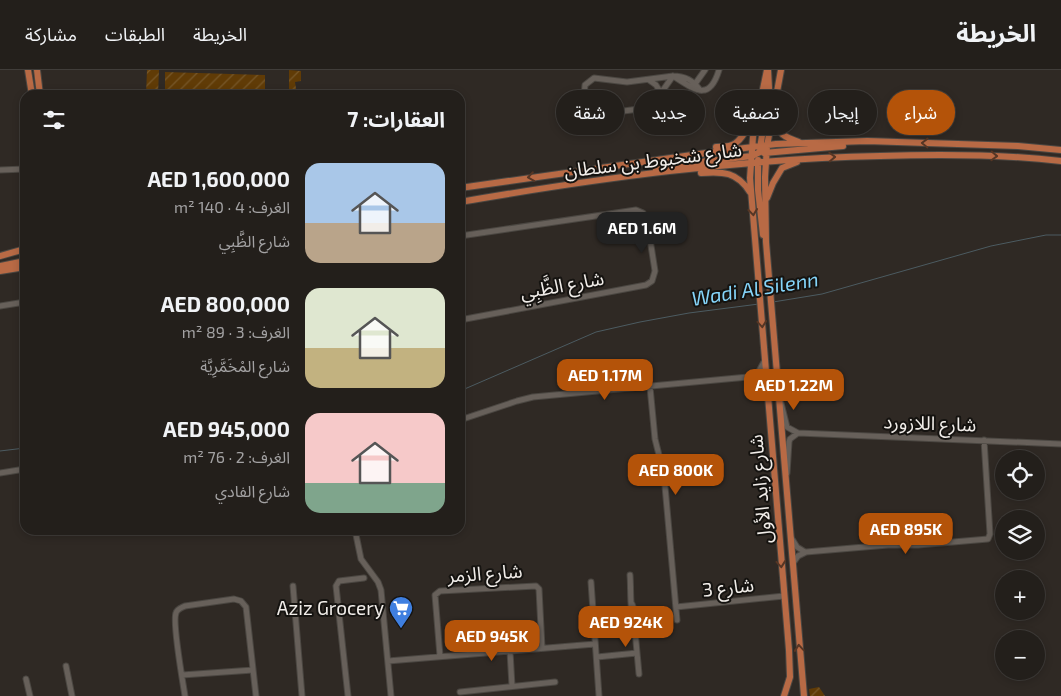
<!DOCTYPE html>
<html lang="ar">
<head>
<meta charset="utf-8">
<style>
	:root { --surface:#231f1b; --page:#2f2c28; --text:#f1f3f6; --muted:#a3a2a3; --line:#403d3a; --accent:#b45309 }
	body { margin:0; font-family:"Exo 2","Noto Sans Arabic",sans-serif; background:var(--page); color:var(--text); direction:rtl; height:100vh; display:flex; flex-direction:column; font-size:19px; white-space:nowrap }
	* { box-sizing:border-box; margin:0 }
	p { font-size:16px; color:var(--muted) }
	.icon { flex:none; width:28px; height:28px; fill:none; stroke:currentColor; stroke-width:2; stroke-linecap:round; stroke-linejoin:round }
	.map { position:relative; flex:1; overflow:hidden; direction:ltr }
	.sheet { position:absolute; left:20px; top:20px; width:445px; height:445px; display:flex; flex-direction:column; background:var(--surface); border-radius:15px; box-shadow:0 2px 8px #0003,0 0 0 1px var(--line); direction:rtl }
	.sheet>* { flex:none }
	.banner { position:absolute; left:480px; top:20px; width:475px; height:45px; direction:rtl; display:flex; gap:10px }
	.buttons { position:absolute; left:995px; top:380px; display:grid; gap:10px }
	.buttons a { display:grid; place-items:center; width:50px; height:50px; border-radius:50%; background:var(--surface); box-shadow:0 2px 8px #0003,0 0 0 1px var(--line); font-size:25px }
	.price { position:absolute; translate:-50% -42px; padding:0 11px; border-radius:10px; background:var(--accent); color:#fff; font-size:16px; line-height:32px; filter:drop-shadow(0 1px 2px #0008) }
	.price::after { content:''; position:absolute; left:50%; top:30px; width:15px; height:11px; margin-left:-8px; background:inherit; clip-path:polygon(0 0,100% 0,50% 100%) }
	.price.active { background:#222; color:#fff }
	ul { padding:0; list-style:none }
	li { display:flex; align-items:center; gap:15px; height:125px; padding:0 20px }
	li span { display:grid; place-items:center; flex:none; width:140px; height:100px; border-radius:15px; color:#555 }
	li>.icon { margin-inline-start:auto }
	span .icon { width:60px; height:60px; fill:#fffc; stroke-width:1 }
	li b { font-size:21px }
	h2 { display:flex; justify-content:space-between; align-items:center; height:60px; padding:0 20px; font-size:21px }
	.chip { padding:0 18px; border-radius:22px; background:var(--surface); box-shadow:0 2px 8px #0003,0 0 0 1px var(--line); font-size:18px; line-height:45px }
	.chip.active { background:var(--accent); color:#fff }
	header { display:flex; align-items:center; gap:30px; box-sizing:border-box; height:70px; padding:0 25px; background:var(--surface); border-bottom:1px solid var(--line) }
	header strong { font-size:24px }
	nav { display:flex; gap:28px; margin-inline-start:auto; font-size:18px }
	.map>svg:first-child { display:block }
	.garden { fill:url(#garden-furrows) }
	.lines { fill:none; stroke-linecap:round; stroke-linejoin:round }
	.stream { stroke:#4c5b61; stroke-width:1 }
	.minor-casing { stroke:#4b4742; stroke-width:7 }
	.major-casing { stroke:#4b4742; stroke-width:8 }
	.minor { stroke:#67605a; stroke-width:5 }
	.major { stroke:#b86a45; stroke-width:6 }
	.oneway { stroke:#563625 }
	.labels { text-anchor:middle; stroke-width:4; stroke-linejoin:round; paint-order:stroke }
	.street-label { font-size:19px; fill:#f1ede9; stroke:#151310 }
	.poi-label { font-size:19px; fill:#f1ede9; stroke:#151310; text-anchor:end }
	.water-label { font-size:20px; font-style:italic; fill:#85d5fa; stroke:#151310 }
</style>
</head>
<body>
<header>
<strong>الخريطة</strong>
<nav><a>الخريطة</a><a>الطبقات</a><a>مشاركة</a></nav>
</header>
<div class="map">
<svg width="1061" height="626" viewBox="0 0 1061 626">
	<defs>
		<pattern id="garden-furrows" width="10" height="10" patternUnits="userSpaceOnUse" patternTransform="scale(1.25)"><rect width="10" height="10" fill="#603b06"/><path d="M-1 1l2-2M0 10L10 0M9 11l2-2" fill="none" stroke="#77582a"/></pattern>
	</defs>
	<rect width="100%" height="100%" fill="#2f2924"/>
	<path class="garden" d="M 147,0 L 159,0 L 158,25 L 146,25 Z
		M 289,0 L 301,1 L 301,11 L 295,12 L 297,25 L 289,25 Z
		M 165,2 L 265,5 L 265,25 L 165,25 Z
		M 819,617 L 825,626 L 810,626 L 809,619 Z"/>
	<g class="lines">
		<path class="stream" d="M 773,232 L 822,224 L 991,176 L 1046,165 L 1061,165
			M 460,321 L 596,262 L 640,252 L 689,243 L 759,234
			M 0,381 L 25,378"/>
		<g class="minor-casing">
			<path id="minor" d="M 673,6 L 656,30 L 648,36 L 639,39 L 593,45 L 588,44 L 583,38 L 585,15 L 594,8 L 627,12 Z
				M 673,6 C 694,19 709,33 719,0
				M 673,6 C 685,6 693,10 700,20
				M 649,10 L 656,15 L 661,23
				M 695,14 L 705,0
				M 0,100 L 25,99
				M 460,166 L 636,140 L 643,143 L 647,150 L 655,201 L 652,211 L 646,215 L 460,250
				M 0,236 L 25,232
				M 749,307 L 759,311 L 767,321
				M 650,317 L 655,369 L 664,405 L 677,550
				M 781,333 L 787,357 L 798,363 L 1061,374
				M 460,350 L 517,331 L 533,327 L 748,307 L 758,303 L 764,292
				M 0,403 L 25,399
				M 787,403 L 789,372 L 790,369 L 798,363
				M 355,460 L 361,489 L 378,512 L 381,520 L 391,626
				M 792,469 L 797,477 L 805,482
				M 793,493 L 798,486 L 806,482 L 888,475 L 918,475 L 988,469 L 990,464 L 984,370
				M 630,505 C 631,516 630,541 633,549
				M 591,512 L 599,626
				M 293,516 L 302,626
				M 632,534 L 635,542 L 634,550 L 639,604
				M 676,537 L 784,526
				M 510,581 L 512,616
				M 440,586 L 435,525 L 440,521 L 536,516 L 539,519 L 542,578
				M 597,587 L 637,583
				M 388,591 L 595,574
				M 66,596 L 72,626
				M 182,605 L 253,600
				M 26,609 L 30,626
				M 460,622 L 555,612
				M 185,626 C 183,613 172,552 176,543 C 177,539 181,538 185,536 L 234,529 L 241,531 L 246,537 L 256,626
				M 348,626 L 336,516 L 339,511 L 364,508"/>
		</g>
		<g class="major-casing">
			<path id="major" d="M 28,0 L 32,25
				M 37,0 L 40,25
				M 767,0 L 753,67 L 750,108 L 789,580 L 790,607 L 784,626
				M 781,0 L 767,76 L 765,107 L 766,172 L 804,626
				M 774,48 C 776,63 786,68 799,72
				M 716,77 C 721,77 728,77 732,75 C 743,71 751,51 755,41
				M 760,79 L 769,18 L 768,0
				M 764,83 L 843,76
				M 758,90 L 758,120 L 763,165
				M 656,100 L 675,95 L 752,86 L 760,82 L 767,76
				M 701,103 C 723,101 737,102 750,122
				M 460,118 L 699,84 L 776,74 L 867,71 L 1018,76 L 1061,80
				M 767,128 L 773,113 L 782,98 L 797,92
				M 460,132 C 599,108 739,89 880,86 C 940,84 1001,84 1061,91
				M 0,186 L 25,179
				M 0,196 L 25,191
				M 0,201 L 25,197"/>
		</g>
		<use href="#minor" class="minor"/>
		<use href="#major" class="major"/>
	</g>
	<defs><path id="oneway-chevron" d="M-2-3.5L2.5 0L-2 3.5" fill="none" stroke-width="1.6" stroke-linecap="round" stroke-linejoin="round" transform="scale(1.25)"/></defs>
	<g class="oneway">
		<use href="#oneway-chevron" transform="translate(925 73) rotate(-179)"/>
		<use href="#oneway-chevron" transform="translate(994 86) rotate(2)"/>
		<use href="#oneway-chevron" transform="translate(832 87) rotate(-2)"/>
		<use href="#oneway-chevron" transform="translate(531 107) rotate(172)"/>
		<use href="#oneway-chevron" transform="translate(753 142) rotate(84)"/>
		<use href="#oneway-chevron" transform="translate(762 254) rotate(85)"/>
		<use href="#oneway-chevron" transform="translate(781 494) rotate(85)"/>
		<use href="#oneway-chevron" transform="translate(799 578) rotate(-95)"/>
	</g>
	<defs>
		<g id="supermarket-pin" transform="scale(1.25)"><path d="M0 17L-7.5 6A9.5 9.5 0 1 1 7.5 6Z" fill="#3f7fe0" stroke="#151310"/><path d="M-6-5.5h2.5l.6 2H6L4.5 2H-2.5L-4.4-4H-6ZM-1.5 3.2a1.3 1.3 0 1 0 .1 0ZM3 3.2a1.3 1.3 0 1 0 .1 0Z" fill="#fff"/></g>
	</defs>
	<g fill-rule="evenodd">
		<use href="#supermarket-pin" x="401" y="538"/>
	</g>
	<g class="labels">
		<g class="street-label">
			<text transform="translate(653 90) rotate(-7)" y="7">شارع شخبوط بن سلطان</text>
			<text transform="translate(562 215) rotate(-10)" y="7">شارع الظَّبِي</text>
			<text transform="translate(930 353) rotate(2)" y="7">شارع اللازورد</text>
			<text transform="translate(760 419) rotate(-95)" y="7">شارع زايد الأول</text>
			<text transform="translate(485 503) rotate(-4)" y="7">شارع الزمر</text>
			<text transform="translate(728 517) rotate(-6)" y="7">شارع 3</text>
		</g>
		<g class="poi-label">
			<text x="384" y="545">Aziz Grocery</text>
		</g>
		<g class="water-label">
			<text transform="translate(755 219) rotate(-9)" y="7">Wadi Al Silenn</text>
		</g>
	</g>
</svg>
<div class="buttons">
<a><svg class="icon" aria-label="locate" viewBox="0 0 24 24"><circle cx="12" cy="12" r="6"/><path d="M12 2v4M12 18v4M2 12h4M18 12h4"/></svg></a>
<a><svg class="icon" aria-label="layers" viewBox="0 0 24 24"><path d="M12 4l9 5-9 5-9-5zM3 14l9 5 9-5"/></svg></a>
<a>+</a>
<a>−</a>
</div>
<b class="price active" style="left:642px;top:184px">AED 1.6M</b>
<b class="price" style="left:605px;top:331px">AED 1.17M</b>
<b class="price" style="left:794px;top:341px">AED 1.22M</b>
<b class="price" style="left:676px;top:426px">AED 800K</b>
<b class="price" style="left:906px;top:485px">AED 895K</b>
<b class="price" style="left:626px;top:578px">AED 924K</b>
<b class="price" style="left:492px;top:592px">AED 945K</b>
<div class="banner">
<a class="chip active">شراء</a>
<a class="chip">إيجار</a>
<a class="chip">تصفية</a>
<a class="chip">جديد</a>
<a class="chip">شقة</a>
</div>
<section class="sheet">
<h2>العقارات: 7<svg class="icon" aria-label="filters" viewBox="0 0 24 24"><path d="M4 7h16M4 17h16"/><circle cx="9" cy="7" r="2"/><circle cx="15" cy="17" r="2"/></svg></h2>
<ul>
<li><span style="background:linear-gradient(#a9c7e8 60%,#b9a48a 0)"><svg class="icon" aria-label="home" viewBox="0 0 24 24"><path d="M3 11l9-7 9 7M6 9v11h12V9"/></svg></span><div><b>AED 1,600,000</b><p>الغرف: 4 · 140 m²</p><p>شارع الظَّبِي</p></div></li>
<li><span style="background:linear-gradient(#dfe7d0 60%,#c2b280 0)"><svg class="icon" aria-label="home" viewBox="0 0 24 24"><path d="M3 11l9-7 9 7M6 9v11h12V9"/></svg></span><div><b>AED 800,000</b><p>الغرف: 3 · 89 m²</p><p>شارع المْخَمَّرِيَّة</p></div></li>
<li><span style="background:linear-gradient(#f6c9c9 70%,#7fa58c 0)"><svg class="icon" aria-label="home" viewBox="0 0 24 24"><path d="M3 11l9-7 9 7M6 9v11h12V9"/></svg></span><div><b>AED 945,000</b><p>الغرف: 2 · 76 m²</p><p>شارع الفادي</p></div></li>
</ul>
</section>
</div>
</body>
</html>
